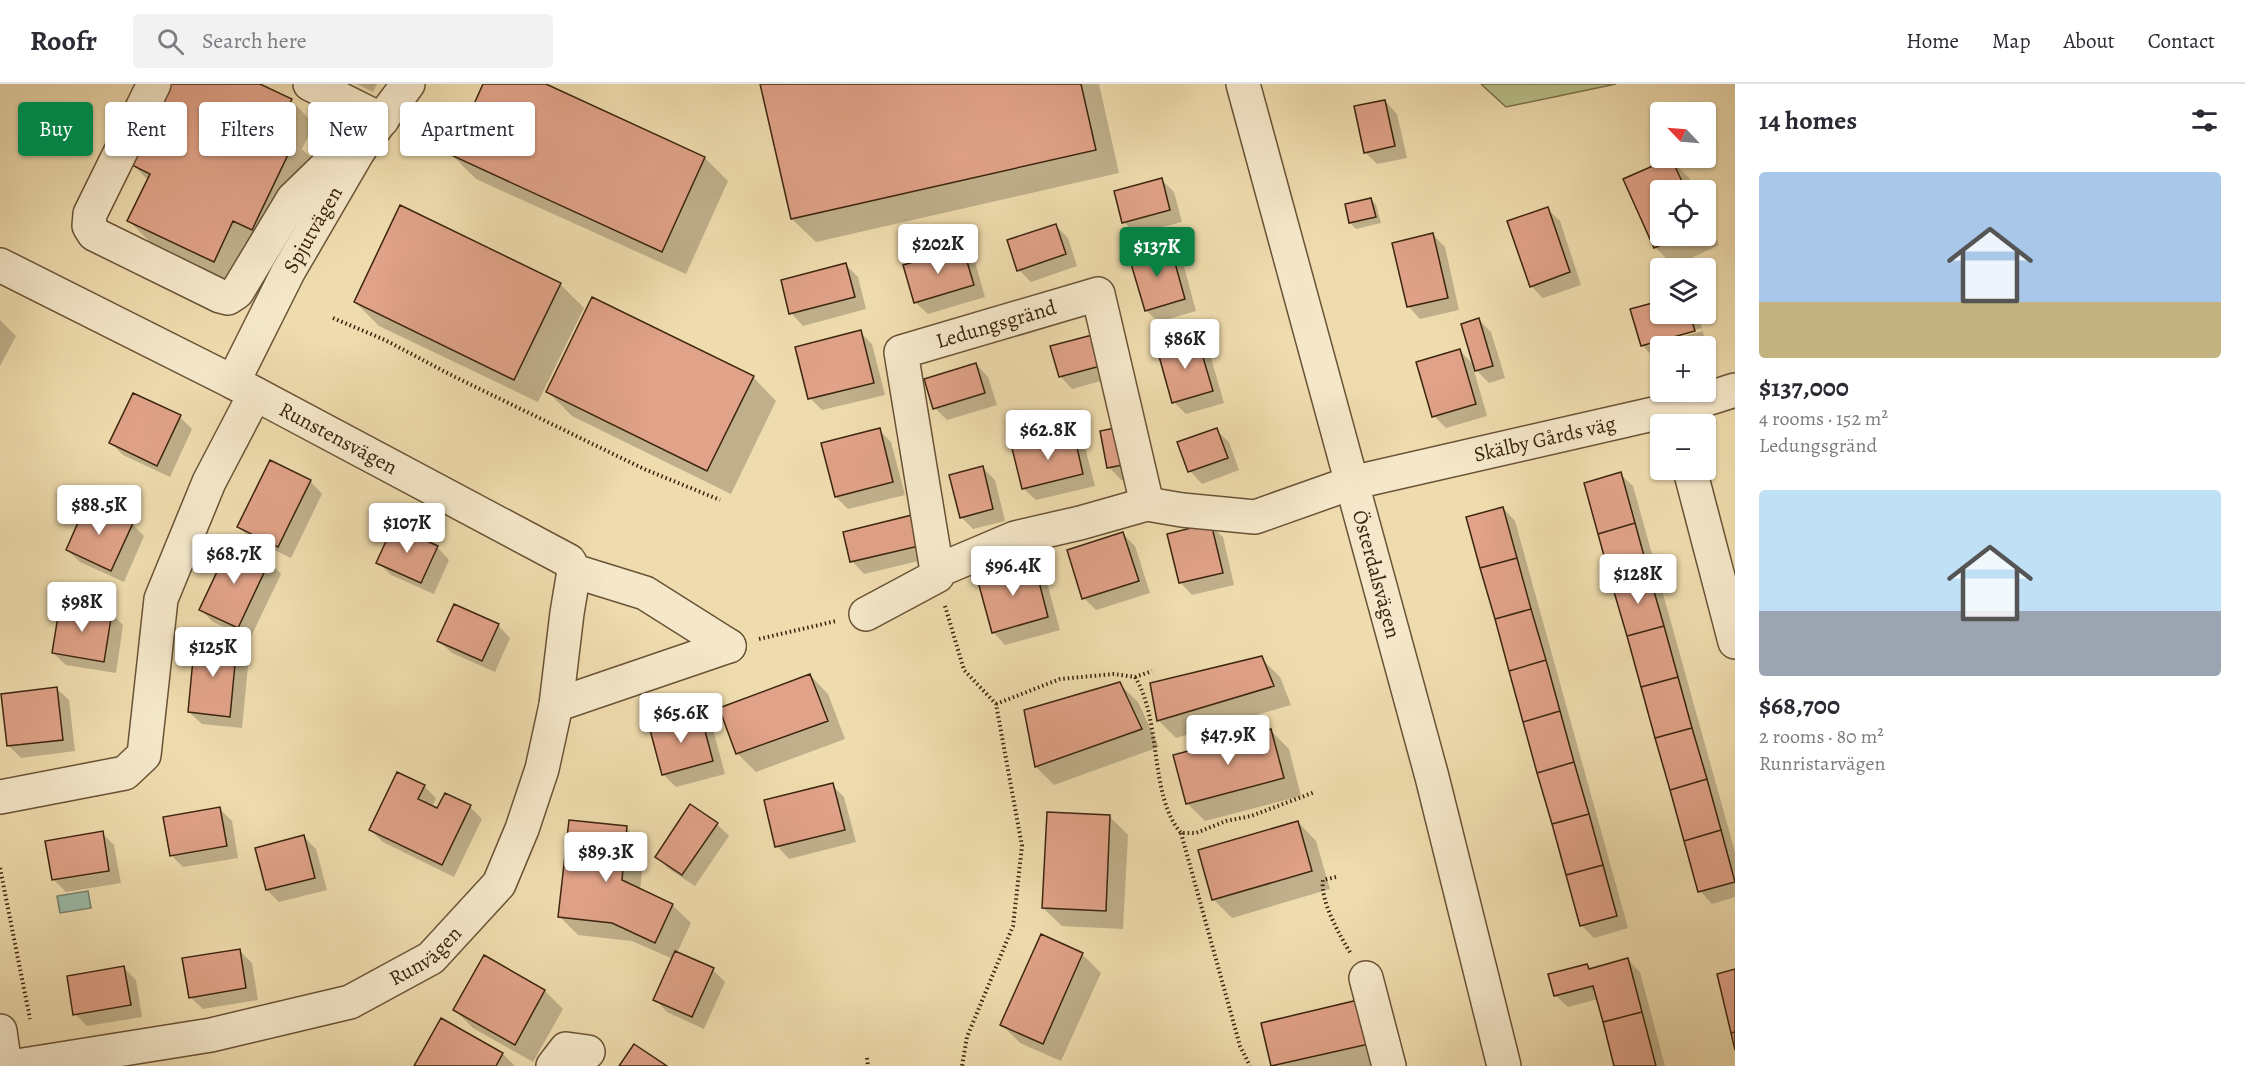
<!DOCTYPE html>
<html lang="en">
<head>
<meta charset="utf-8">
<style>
	:root { --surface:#fff; --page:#f2f2f3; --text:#2b2b33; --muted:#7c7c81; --line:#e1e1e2; --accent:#0b8043 }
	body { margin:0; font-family:Alegreya,serif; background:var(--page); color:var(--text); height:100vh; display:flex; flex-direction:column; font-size:22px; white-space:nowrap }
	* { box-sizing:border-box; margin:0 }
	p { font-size:20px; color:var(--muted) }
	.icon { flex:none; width:33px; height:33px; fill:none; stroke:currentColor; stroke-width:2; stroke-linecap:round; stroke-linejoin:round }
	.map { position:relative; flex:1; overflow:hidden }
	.details { display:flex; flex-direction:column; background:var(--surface); width:510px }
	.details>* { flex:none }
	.guide { position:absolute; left:18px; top:18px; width:570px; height:54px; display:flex; gap:12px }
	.needle { width:39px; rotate:295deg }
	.tools { position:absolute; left:1650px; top:18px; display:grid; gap:12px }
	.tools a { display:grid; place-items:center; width:66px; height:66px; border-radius:6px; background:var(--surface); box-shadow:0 2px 4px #0004; font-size:30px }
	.price { position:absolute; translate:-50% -51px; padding:0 14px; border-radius:6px; background:#fff; color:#222; font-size:20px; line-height:39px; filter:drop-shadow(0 2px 3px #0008) }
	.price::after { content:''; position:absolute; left:50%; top:36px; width:18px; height:14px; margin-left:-9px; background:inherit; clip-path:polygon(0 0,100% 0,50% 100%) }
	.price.on { background:var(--accent); color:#fff }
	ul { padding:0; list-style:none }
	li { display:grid; align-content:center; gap:12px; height:318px; padding:0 24px }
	li span { display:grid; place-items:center; height:186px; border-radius:6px; color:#555 }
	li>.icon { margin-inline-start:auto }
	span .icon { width:108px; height:108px; fill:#fffc; stroke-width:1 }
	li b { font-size:26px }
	h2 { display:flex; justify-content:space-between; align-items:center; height:72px; padding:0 24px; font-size:26px }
	.chip { padding:0 21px; border-radius:6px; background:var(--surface); box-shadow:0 2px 4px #0004; font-size:21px; line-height:54px }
	.chip.on { background:var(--accent); color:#fff }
	header { display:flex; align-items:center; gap:36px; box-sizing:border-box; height:84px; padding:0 30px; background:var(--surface); border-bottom:2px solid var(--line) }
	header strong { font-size:28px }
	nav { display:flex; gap:33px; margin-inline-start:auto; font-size:21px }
	.search { width:420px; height:54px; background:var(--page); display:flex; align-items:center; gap:15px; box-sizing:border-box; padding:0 21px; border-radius:6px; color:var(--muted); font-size:22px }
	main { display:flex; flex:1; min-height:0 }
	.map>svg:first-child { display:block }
	.green { fill:#b9c08a; stroke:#7a724c; stroke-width:1.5 }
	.water { fill:#9abca9; stroke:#74806b; stroke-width:1.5 }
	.shadow { fill:#0003; fill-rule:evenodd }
	.building { fill:#e0a288; stroke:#3c250e; stroke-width:1.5 }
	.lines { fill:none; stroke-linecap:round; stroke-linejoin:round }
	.minor-casing { stroke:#695336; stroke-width:36 }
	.path { stroke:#3c250e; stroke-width:4; stroke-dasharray:1.5 3; stroke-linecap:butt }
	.minor { stroke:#f5e8ca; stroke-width:33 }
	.labels { text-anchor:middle; stroke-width:6; stroke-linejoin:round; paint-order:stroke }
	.street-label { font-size:21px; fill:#3c250e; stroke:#f5e8ca }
</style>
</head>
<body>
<header>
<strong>Roofr</strong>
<div class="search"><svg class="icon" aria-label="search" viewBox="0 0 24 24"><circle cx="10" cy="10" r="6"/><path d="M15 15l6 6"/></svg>Search here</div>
<nav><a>Home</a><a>Map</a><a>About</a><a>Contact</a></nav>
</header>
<main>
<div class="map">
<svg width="1735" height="982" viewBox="0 0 1735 982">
	<rect width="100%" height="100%" fill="#efdcae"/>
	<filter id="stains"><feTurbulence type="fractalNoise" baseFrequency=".00333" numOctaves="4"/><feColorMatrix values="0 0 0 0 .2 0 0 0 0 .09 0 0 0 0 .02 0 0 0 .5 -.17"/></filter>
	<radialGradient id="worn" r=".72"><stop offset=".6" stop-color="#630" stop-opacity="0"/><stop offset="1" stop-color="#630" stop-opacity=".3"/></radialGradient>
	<path class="green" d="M 1481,0 L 1616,0 L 1506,23 Z"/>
	<path class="water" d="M 88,807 L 91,824 L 60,829 L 57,812 Z"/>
	<path class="shadow" d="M 194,0 L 257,0 L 291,16 L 314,40 L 302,65 L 318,81 L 238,201 L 153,161 L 129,137 L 149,97 L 132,80 Z
		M 357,0 L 377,0 L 373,8 Z
		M 485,0 L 542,0 L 705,74 L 728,97 L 686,190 L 476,95 L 452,71 Z
		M 762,0 L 1099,0 L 1119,89 L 816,158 L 792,135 Z
		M 1385,17 L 1397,30 L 1407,74 L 1377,80 L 1365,68 Z
		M 1670,75 L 1689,94 L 1694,106 L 1660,106 L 1660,152 L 1706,152 L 1706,131 L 1719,161 L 1674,182 L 1655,163 L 1625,96 Z
		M 1162,96 L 1174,108 L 1182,138 L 1136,150 L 1124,138 Z
		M 1371,115 L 1376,121 L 1381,139 L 1356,145 L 1350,139 L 1346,121 Z
		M 1547,125 L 1560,137 L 1581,201 L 1543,214 L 1531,202 Z
		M 1056,142 L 1068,154 L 1077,182 L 1031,198 L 1019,186 Z
		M 1433,151 L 1445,163 L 1459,226 L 1420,235 L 1408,222 Z
		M 1169,163 L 1182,175 L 1196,227 L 1158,238 L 1146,226 Z
		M 962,165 L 975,178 L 985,213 L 928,230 L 915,218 Z
		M 846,181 L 858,193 L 866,225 L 803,242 L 791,229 Z
		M 560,200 L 584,224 L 538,318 L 379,242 L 355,218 Z
		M 1660,218 L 1660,230 L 1698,230 L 1706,259 L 1695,262 L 1660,262 L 1660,272 L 1654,274 L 1642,261 L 1632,226 ZM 1702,244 L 1703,247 L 1648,262 L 1648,259 Z
		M 0,236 L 16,252 L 0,282 Z
		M 1479,236 L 1491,248 L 1505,294 L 1489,299 L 1473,283 L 1487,332 L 1446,344 L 1434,332 L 1459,266 L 1475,282 Z
		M 860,248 L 872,260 L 885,311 L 822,326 L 810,314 Z
		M 1099,251 L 1119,292 L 1072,305 L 1060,292 Z
		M 1197,255 L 1209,267 L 1224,319 L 1186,330 L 1174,318 Z
		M 976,280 L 988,293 L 997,321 L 947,336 L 935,324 Z
		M 753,293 L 776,317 L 731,410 L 572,332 L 548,308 Z
		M 180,333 L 192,345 L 170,393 L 123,371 L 111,359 Z
		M 1125,344 L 1145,391 L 1121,396 L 1109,383 Z
		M 879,346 L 891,358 L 905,411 L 848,425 L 836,413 Z
		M 1216,346 L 1229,358 L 1239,386 L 1202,400 L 1190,387 Z
		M 1073,351 L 1085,363 L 1095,402 L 1036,416 L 1023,404 Z
		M 983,384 L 995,396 L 1005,437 L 973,445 L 961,433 Z
		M 1620,390 L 1633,402 L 1735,768 L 1735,813 L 1712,820 L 1700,807 Z
		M 310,397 L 322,410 L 291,474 L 251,455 L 239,443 Z
		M 1503,424 L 1515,437 L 1628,844 L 1594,854 L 1582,842 Z
		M 132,440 L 144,452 L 124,498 L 80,478 L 67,466 Z
		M 1210,441 L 1223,453 L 1234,501 L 1192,511 L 1180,498 Z
		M 924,445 L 931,474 L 864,490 L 852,477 Z
		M 1123,450 L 1135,462 L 1150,509 L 1096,526 L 1084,514 Z
		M 437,463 L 449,476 L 434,510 L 391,491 L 378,478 Z
		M 269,477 L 281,490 L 250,555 L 213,538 L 201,526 Z
		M 1033,480 L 1045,492 L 1060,546 L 1005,561 L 993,548 Z
		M 111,529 L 123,541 L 116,589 L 66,581 L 53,569 Z
		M 498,541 L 510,554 L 495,588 L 452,569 L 439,557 Z
		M 237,560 L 249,572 L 242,644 L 202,640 L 189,628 Z
		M 1261,574 L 1280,593 L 1291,621 L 1176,654 L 1158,636 Z
		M 810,591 L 828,610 L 845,655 L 756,688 L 738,670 L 721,624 Z
		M 1119,600 L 1138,618 L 1159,663 L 1054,701 L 1036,683 L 1026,627 Z
		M 56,604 L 69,616 L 75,667 L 21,674 L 9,662 Z
		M 700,630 L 712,642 L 725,690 L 676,703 L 664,691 Z
		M 1271,647 L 1289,665 L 1301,712 L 1205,737 L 1187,719 Z
		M 832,701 L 844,713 L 856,758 L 789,775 L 777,762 Z
		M 424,702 L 436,714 L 432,723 L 438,726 L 470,723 L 482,735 L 454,793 L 383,758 L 370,746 Z
		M 220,725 L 232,737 L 238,774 L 183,783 L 171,771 Z
		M 1110,733 L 1128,751 L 1123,845 L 1062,842 L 1043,824 Z
		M 1298,738 L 1316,757 L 1330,805 L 1232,834 L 1213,815 Z
		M 717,740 L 729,752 L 695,802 L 669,785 L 656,772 Z
		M 626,744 L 645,762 L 640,806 L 672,821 L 691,839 L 677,869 L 713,886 L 725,898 L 704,945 L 667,928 L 655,915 L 673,875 L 632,857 L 578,851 L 560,833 Z
		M 102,749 L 114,761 L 121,799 L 66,808 L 53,795 Z
		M 303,752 L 316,765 L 327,806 L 279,818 L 267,806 Z
		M 1042,852 L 1083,871 L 1101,889 L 1061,977 L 1020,959 L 1001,940 Z
		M 239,866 L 252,879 L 258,916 L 203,925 L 190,913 Z
		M 484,873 L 545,907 L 563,925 L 533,978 L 473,944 L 455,926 Z
		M 1628,876 L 1640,888 L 1665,982 L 1616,982 L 1598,915 L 1568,923 L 1555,911 L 1587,881 L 1591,886 Z
		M 124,884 L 136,896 L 142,933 L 87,942 L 75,930 Z
		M 442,936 L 503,970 L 515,982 L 416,982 Z
		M 1376,936 L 1386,978 L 1371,982 L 1273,982 L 1263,940 Z"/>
	<path class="building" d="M 168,0 L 260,0 L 292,15 L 276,47 L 295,56 L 252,146 L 233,137 L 214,178 L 127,137 L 150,90 L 130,80 Z
		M 483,0 L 546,0 L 705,73 L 662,168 L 451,71 Z
		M 760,0 L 1081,0 L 1096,66 L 791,135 Z
		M 1385,16 L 1395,62 L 1364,69 L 1354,22 Z
		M 1671,74 L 1686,106 L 1660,106 L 1660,152 L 1683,152 L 1654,164 L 1623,95 Z
		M 1162,94 L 1170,126 L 1122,139 L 1114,107 Z
		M 1371,114 L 1376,133 L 1349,139 L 1345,120 Z
		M 400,121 L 561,199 L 514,296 L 354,218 Z
		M 1548,123 L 1570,188 L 1530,203 L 1507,137 Z
		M 1056,140 L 1066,170 L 1017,187 L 1007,156 Z
		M 1433,149 L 1448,214 L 1407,223 L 1392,159 Z
		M 1170,161 L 1185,215 L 1145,227 L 1129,173 Z
		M 963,164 L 974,201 L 914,219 L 903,181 Z
		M 846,179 L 855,213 L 789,230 L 781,196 Z
		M 592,213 L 754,292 L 707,387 L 546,308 Z
		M 1660,217 L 1660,230 L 1690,230 L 1695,247 L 1641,262 L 1630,225 Z
		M 1479,234 L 1493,282 L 1475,287 L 1461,240 Z
		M 861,246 L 874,299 L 808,315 L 795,263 Z
		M 1100,249 L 1108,280 L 1059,293 L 1050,262 Z
		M 1197,253 L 1213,307 L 1172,319 L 1157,265 Z
		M 1460,265 L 1476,320 L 1432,333 L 1416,278 Z
		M 976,279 L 985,309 L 933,325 L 924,295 Z
		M 133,309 L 181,331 L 157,382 L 109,359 Z
		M 1125,342 L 1133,379 L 1107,384 L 1100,347 Z
		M 880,344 L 893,398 L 835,413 L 821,359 Z
		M 1217,344 L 1228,374 L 1188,388 L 1177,358 Z
		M 1074,350 L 1083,390 L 1022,405 L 1012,364 Z
		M 270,376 L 311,396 L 278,463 L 237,443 Z
		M 983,382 L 993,425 L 960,434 L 949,391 Z
		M 1621,388 L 1635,439 L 1598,450 L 1584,399 Z
		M 87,418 L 133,439 L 111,487 L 66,466 Z
		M 1503,423 L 1517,474 L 1480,484 L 1466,433 Z
		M 912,431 L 919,462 L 850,478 L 843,448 Z
		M 1211,439 L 1223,489 L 1179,499 L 1167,450 Z
		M 1635,439 L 1649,490 L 1612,501 L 1598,450 Z
		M 393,442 L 438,462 L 421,499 L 376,479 Z
		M 1123,448 L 1139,497 L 1082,515 L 1067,466 Z
		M 231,458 L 270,476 L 238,544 L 199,526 Z
		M 1517,474 L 1531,525 L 1495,535 L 1480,484 Z
		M 1034,478 L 1048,533 L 992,549 L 977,494 Z
		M 1649,490 L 1664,542 L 1627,552 L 1612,501 Z
		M 60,520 L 112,528 L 104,578 L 52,569 Z
		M 454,520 L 499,540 L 482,577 L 437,557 Z
		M 1531,525 L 1546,576 L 1509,587 L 1495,535 Z
		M 1664,542 L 1678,593 L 1641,603 L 1627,552 Z
		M 195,554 L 237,559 L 230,633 L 188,628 Z
		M 1262,572 L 1274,602 L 1157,637 L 1150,599 Z
		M 1546,576 L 1560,627 L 1523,638 L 1509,587 Z
		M 810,590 L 828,637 L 736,670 L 719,624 Z
		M 1678,593 L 1692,644 L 1655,654 L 1641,603 Z
		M 1120,598 L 1142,645 L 1035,683 L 1024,626 Z
		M 57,603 L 63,656 L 7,662 L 1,610 Z
		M 1560,627 L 1574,678 L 1537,689 L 1523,638 Z
		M 700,628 L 713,677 L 662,691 L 649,642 Z
		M 1692,644 L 1707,695 L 1670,706 L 1655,654 Z
		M 1271,645 L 1284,694 L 1186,720 L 1173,671 Z
		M 1574,678 L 1589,730 L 1552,740 L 1537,689 Z
		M 397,688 L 425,701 L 418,715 L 437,724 L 445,709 L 471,721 L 442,781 L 369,746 Z
		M 1707,695 L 1721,746 L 1684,757 L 1670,706 Z
		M 833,699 L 845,746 L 775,763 L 764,716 Z
		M 690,720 L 718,739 L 682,791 L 655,773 Z
		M 220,723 L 227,762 L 170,772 L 163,733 Z
		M 1047,728 L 1110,731 L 1106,827 L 1042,824 Z
		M 1589,730 L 1603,781 L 1566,791 L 1552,740 Z
		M 569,736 L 627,742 L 622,796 L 673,820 L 655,859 L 612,839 L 558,833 Z
		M 1298,737 L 1312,787 L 1212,816 L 1198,766 Z
		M 1721,746 L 1735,798 L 1698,808 L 1684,757 Z
		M 103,747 L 109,787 L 52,796 L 45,757 Z
		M 304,751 L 315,794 L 266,806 L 255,764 Z
		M 1603,781 L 1617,832 L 1580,842 L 1566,791 Z
		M 1041,850 L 1083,869 L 1043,960 L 1000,941 Z
		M 240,865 L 246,904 L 189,914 L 182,874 Z
		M 675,867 L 714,884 L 692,933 L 653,916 Z
		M 484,871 L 545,906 L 515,961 L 453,926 Z
		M 1628,874 L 1642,928 L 1603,938 L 1593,902 L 1554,912 L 1548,890 L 1587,880 L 1589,885 Z
		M 124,882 L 131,921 L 73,931 L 67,892 Z
		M 1735,885 L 1735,948 L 1731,949 L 1717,890 Z
		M 1358,916 L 1369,960 L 1271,982 L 1261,939 Z
		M 1642,928 L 1656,982 L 1614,982 L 1603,938 Z
		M 441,934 L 503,969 L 496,982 L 414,982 Z
		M 1735,948 L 1735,966 L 1731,949 Z
		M 634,960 L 667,982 L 619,982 Z"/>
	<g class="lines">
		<g class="minor-casing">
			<g id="minor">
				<path d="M 154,0 L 90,130 L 89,142 L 94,150 L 220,212 L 228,214 L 237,208 L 293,115 L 327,82 L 351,65 L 359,66"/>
				<path d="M 310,0 L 382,36"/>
				<path id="s1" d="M 1243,0 L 1432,693 L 1504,982"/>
				<path id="s2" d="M 0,181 L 233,298 L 569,477 L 574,487 L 645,509 L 729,562"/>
				<path id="s3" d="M 233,298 L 288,188 L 359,66 L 408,0"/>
				<path d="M 1690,386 L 1735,558"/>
				<path id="s4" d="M 937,487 L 901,268 L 1098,210 L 1147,420"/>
				<path id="s5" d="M 866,530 L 937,492 L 937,487 L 1015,454 L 1080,439 L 1147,420 L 1182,426 L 1255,433 L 1351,399 L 1675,325 L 1735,306"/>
				<path d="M 556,621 L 729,562"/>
				<path d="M 0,713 L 125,689 L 144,671 L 161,515 L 209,398 L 255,310"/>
				<path d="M 1366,894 L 1389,982"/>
				<path d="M 0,947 L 5,982"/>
				<path id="s6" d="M 17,982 L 211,951 L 350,918 L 431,874 L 499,800 L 522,745 L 542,685 L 556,621 L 567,529 L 574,487"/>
				<path d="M 553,982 L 566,965 L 588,968"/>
			</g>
		</g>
		<path class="path" d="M 333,234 L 385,256 L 453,292 L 644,385 L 720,416
			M 945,522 L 964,586 L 996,620 L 1022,762 L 1013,842 L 967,953 L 962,982
			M 759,555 L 836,537
			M 1135,593 C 1162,636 1149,712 1181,749 L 1196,749 L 1226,737 L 1251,732 L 1315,708
			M 996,620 L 1060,595 L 1114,590 L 1135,593 L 1152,587
			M 1181,749 L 1240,962 L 1250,982
			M 0,784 L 30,935
			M 1336,793 L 1323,796 C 1320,817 1340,852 1351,870
			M 867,974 L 868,982"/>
		<use href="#minor" class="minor"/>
	</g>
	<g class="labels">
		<g class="street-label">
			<text dy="7" stroke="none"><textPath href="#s3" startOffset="172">Spjutvägen</textPath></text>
			<text dy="7" stroke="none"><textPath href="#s4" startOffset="321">Ledungsgränd</textPath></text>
			<text dy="7" stroke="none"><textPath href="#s2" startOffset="380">Runstensvägen</textPath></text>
			<text dy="7" stroke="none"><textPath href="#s5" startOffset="716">Skälby Gårds väg</textPath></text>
			<text dy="7" stroke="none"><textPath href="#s1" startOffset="508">Österdalsvägen</textPath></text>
			<text dy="7" stroke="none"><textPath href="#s6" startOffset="428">Runvägen</textPath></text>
		</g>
	</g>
	<rect width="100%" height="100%" filter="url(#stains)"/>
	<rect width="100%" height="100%" fill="url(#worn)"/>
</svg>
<div class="tools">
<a><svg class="needle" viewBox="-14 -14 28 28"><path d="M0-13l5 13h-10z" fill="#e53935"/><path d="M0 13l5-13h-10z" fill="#7c7c81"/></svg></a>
<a><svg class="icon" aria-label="locate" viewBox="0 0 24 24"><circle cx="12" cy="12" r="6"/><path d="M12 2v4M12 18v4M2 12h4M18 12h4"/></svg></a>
<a><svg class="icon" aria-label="layers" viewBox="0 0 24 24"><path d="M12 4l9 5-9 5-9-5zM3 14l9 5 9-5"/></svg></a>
<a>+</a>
<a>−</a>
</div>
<b class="price" style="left:938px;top:191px">$202K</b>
<b class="price on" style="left:1157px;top:194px">$137K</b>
<b class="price" style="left:1185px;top:286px">$86K</b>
<b class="price" style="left:1048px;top:377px">$62.8K</b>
<b class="price" style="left:99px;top:452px">$88.5K</b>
<b class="price" style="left:407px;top:470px">$107K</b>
<b class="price" style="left:234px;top:501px">$68.7K</b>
<b class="price" style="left:1013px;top:513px">$96.4K</b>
<b class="price" style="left:1638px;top:521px">$128K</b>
<b class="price" style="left:82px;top:549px">$98K</b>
<b class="price" style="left:213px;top:594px">$125K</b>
<b class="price" style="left:681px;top:660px">$65.6K</b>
<b class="price" style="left:1228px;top:682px">$47.9K</b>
<b class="price" style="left:606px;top:799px">$89.3K</b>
<div class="guide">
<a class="chip on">Buy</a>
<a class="chip">Rent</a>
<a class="chip">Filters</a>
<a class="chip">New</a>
<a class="chip">Apartment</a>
</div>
</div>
<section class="details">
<h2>14 homes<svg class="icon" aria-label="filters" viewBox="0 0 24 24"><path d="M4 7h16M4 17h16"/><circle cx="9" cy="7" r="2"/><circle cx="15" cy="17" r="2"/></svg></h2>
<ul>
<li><span style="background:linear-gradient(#a9c7e8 70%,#c2b280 0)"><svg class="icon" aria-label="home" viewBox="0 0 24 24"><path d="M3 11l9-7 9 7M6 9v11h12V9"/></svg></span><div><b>$137,000</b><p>4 rooms · 152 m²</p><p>Ledungsgränd</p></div></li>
<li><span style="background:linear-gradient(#bfe0f5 65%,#9aa5b1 0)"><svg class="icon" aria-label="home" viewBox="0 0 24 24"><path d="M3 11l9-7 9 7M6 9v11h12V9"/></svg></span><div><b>$68,700</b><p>2 rooms · 80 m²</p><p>Runristarvägen</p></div></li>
</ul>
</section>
</main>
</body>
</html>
